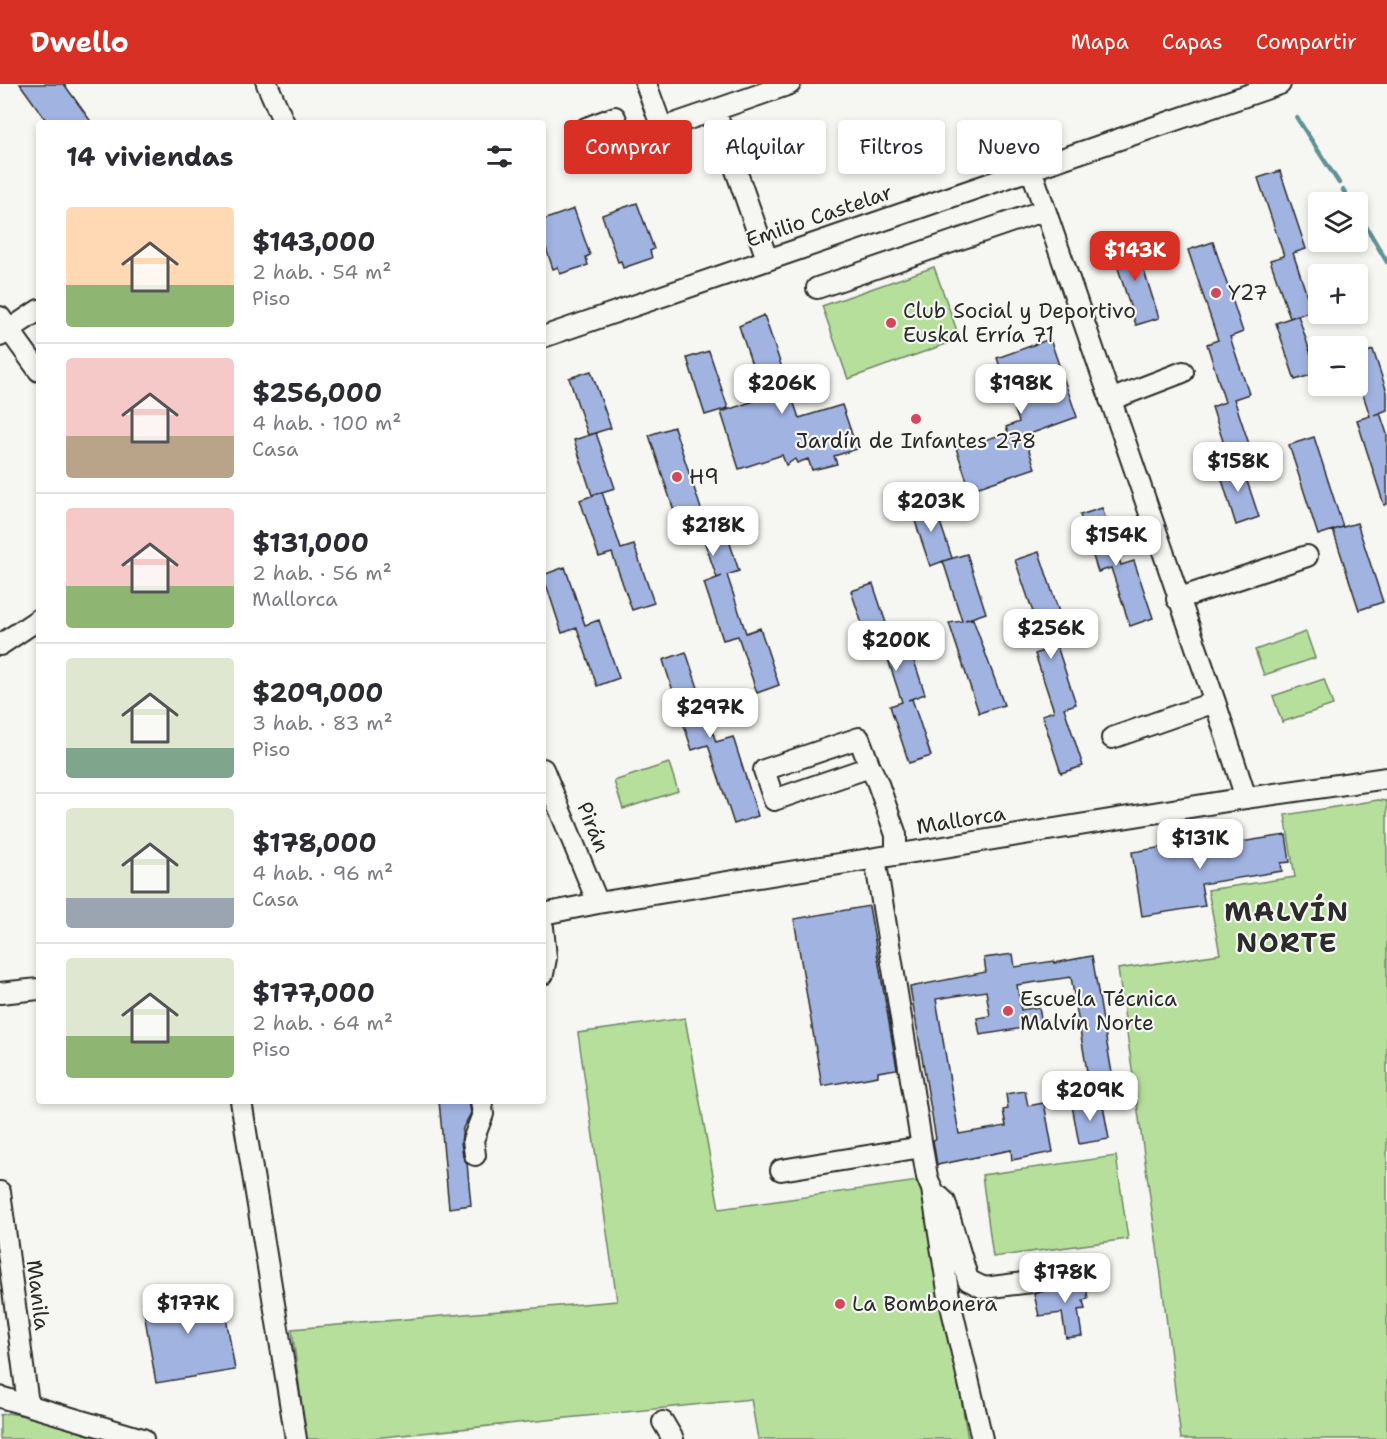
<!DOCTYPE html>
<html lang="es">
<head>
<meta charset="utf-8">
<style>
	:root { --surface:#fff; --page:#f7f7f7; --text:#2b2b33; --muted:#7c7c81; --line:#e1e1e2; --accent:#d93025 }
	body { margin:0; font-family:"Shantell Sans",sans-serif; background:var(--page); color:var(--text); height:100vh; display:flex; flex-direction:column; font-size:22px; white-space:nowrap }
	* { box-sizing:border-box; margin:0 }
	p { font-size:20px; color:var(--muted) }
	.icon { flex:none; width:33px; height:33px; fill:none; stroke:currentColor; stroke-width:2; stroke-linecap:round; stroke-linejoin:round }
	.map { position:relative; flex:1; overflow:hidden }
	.sheet { position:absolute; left:36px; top:36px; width:510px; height:984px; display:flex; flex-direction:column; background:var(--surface); border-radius:6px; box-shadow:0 3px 9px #0003 }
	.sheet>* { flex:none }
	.banner { position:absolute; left:564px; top:36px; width:570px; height:54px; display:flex; gap:12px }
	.tools { position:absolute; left:1308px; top:108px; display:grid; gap:12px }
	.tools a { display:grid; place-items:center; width:60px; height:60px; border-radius:6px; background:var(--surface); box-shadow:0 3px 9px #0003; font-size:30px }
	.price { position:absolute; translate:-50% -51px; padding:0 14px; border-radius:12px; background:#fff; color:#222; font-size:20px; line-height:39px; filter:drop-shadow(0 2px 3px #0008) }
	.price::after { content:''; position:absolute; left:50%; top:36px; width:18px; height:14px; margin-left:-9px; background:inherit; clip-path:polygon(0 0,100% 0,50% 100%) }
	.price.current { background:var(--accent); color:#fff }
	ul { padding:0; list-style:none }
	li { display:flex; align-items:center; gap:18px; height:150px; padding:0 30px }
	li+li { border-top:2px solid var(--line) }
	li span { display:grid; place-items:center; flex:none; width:168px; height:120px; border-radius:6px; color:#555 }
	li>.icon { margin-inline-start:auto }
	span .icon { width:72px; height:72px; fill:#fffc; stroke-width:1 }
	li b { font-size:26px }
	h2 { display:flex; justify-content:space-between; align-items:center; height:72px; padding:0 30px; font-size:26px }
	.tag { padding:0 21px; border-radius:6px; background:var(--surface); box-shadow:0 3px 9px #0003; font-size:21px; line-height:54px }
	.tag.current { background:var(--accent); color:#fff }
	header { display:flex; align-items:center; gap:36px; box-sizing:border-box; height:84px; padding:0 30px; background:var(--accent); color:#fff }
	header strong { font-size:28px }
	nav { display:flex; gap:33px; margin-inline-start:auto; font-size:21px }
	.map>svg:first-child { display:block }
	.green { fill:#b6df9c; stroke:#708564; stroke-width:1.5 }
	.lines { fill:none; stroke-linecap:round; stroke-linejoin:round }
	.stream { stroke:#609195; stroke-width:4.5 }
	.building { fill:#a1b3e1; stroke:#2b2b2b; stroke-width:1.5 }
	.minor-casing { stroke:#2b2b2b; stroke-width:24 }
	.minor { stroke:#f6f6f2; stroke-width:20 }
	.poi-dot { fill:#d1495b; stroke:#f6f6f2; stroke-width:2 }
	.labels { text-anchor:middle; stroke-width:4.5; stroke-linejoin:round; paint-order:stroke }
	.street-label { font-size:21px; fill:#2b2b2b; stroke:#f6f6f2 }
	.poi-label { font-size:21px; fill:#2b2b2b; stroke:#f6f6f2; text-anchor:start }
	.district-label { font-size:27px; font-weight:bold; letter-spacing:1.5px; fill:#2b2b2b; stroke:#f6f6f2 }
</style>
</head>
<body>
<header>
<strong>Dwello</strong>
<nav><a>Mapa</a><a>Capas</a><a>Compartir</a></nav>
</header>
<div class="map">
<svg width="1387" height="1355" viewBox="0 0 1387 1355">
	<rect width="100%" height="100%" fill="#f6f6f2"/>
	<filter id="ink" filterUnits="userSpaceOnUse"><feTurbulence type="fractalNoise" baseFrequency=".0167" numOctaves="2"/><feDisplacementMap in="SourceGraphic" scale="12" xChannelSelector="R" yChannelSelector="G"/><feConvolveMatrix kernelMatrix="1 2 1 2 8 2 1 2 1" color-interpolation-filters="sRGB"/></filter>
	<g filter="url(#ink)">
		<path class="green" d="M 934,183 L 960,255 L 848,295 L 822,222 Z
			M 1306,548 L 1315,574 L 1264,591 L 1255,566 Z
			M 1324,595 L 1333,621 L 1282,638 L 1273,612 Z
			M 669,679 L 678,707 L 623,725 L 614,697 Z
			M 1378,716 L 1387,717 L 1387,1355 L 1181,1355 L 1161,1191 L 1118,885 L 1220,870 L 1208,806 L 1295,793 L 1285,731 Z
			M 685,934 L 719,1125 L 925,1096 L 968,1355 L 758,1355 L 751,1315 L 363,1355 L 306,1355 L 292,1245 L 617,1217 L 578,949 Z
			M 1116,1072 L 1128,1155 L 993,1173 L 982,1091 Z
			M 8,1329 L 31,1333 L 102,1355 L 0,1355 L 0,1331 Z"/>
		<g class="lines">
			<path class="stream" d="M 1297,34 L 1339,99
				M 1343,106 L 1351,118
				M 1358,129 L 1387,178"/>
		</g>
		<path class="building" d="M 20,0 L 64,0 L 92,39 L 48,39 Z
			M 1280,87 L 1306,165 L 1293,169 L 1312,227 L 1290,234 L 1270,176 L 1284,172 L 1258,94 Z
			M 637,119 L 654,165 L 650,167 L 652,174 L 623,184 L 621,177 L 618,178 L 602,131 Z
			M 574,125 L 590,171 L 586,173 L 588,181 L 560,190 L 558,183 L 553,185 L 543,155 L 543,136 Z
			M 1134,155 L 1159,234 L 1136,241 L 1111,162 Z
			M 1213,158 L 1243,248 L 1230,253 L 1249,310 L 1234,315 L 1253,372 L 1230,379 L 1212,323 L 1225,318 L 1207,260 L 1218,256 L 1188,166 Z
			M 764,231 L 799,334 L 842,321 L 857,365 L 834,372 L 837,380 L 812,386 L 808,375 L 797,379 L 795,375 L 786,381 L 782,371 L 739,385 L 721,328 L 763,314 L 739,242 Z
			M 1298,231 L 1317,289 L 1295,296 L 1276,239 Z
			M 1050,255 L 1077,333 L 1024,352 L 1035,384 L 970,406 L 956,364 L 1008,349 L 1006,343 L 1019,338 L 997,274 Z
			M 1373,266 L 1387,308 L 1387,326 L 1374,331 L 1380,329 L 1387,350 L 1387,420 L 1384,421 L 1357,336 L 1370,332 L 1358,295 L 1358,271 Z
			M 709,267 L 728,324 L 705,331 L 687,274 Z
			M 591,287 L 611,344 L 588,351 L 569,294 Z
			M 674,343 L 704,434 L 720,429 L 739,487 L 727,491 L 746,549 L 760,544 L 779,601 L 757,609 L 738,552 L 723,556 L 704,499 L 722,492 L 717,494 L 697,436 L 679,442 L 649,351 Z
			M 596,349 L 615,404 L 592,411 L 574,356 Z
			M 1314,353 L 1343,443 L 1318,451 L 1289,361 Z
			M 1240,376 L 1259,433 L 1236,441 L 1218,383 Z
			M 602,408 L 621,465 L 634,461 L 654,519 L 632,526 L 612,469 L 599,473 L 580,416 Z
			M 933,417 L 952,474 L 930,482 L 911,425 Z
			M 1102,424 L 1121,481 L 1134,477 L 1153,534 L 1130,542 L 1111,484 L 1098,488 L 1080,431 Z
			M 1357,439 L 1383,518 L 1359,526 L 1333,446 Z
			M 1039,468 L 1069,558 L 1057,562 L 1076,620 L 1064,624 L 1083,682 L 1061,689 L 1042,631 L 1054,627 L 1035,570 L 1046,566 L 1015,476 Z
			M 967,470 L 986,529 L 965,536 L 973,535 L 1004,621 L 979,629 L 949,539 L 962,537 L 943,477 Z
			M 565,483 L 585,541 L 599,536 L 619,594 L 597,602 L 577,544 L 562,549 L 543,491 Z
			M 873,500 L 892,557 L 906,552 L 925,610 L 908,616 L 912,615 L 931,672 L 909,679 L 890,622 L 902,618 L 883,560 L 891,558 L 870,564 L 851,507 Z
			M 686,568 L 716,658 L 733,653 L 758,732 L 734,740 L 708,661 L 692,666 L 663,576 Z
			M 1286,751 L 1290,778 L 1281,779 L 1282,787 L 1201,800 L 1205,822 L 1142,832 L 1132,768 L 1195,758 L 1196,765 Z
			M 869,822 L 897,985 L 878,988 L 878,992 L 822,1002 L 794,835 Z
			M 1013,870 L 1015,883 L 1054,877 L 1054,879 L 1092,872 L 1116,1013 L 1092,1017 L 1071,893 L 1017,901 L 1021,926 L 1039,923 L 1042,941 L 980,951 L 977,934 L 990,932 L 986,907 L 936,915 L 959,1050 L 1006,1042 L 1003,1026 L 1008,1025 L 1006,1010 L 1025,1007 L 1028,1022 L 1044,1019 L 1053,1068 L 1012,1076 L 1011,1066 L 937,1081 L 933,1056 L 936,1055 L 910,903 L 986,888 L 984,874 Z
			M 1102,1016 L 1109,1055 L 1079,1060 L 1072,1021 Z
			M 439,1017 L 469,1017 L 471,1029 L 463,1044 L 461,1058 L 463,1073 L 467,1079 L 471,1121 L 449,1124 Z
			M 1085,1193 L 1088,1215 L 1083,1216 L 1085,1225 L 1078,1226 L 1082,1252 L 1066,1254 L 1062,1229 L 1039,1232 L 1034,1210 L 1058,1203 L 1066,1196 Z
			M 221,1203 L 235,1286 L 156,1299 L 142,1216 Z"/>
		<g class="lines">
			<g class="minor-casing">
				<path id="minor" d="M 267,0 L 284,39
					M 646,0 L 662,44
					M 715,26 L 790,0
					M 621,50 L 615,33 L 586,44 L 592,59 C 608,54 622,47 639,52 L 715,26 L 767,175
					M 1031,85 L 1215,618 L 1246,714
					M 817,204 L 1045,126
					M 0,233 L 39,287
					M 0,252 L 39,226
					M 543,253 L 1280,0
					M 1110,316 L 1183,288
					M 1177,515 L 1307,472
					M 0,561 L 39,535
					M 1112,654 L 1215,618
					M 870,683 L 859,654 L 764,686 L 774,716 L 870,683 L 877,697 L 896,751 L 896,771
					M 543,685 L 598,819
					M 875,774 L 922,1063 L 927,1093 L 932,1105 L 949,1213 L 982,1355
					M 543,830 L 598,819 L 1246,714 L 1387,694
					M 543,843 L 546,874 L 543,890
					M 0,909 L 39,905
					M 241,1017 L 296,1355
					M 475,1071 L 473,1056 L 483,1030 L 481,1017
					M 781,1086 L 922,1063
					M 0,1108 L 28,1320
					M 940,1113 L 945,1118 L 968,1196 L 984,1204 L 1031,1198 L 1055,1191
					M 0,1313 L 143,1355
					M 663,1338 L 673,1355"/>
			</g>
			<use href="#minor" class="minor"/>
		</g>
	</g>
	<g class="poi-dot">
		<circle cx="1216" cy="209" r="6"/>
		<circle cx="891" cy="239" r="6"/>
		<circle cx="916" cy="335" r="6"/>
		<circle cx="677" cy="393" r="6"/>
		<circle cx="1008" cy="927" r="6"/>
		<circle cx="840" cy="1220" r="6"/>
	</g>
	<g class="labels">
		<g class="street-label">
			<text transform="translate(819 132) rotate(-19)" y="7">Emilio Castelar</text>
			<text transform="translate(961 736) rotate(-9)" y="7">Mallorca</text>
			<text transform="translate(593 743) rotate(68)" y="7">Pirán</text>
			<text transform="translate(38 1211) rotate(83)" y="7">Manila</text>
		</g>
		<g class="poi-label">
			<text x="1228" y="216">Y27</text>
			<text x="903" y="234">Club Social y Deportivo<tspan x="903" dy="24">Euskal Erría 71</tspan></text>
			<text x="916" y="364" text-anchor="middle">Jardín de Infantes 278</text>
			<text x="689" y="400">H9</text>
			<text x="1020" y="922">Escuela Técnica<tspan x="1020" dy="24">Malvín Norte</tspan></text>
			<text x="852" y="1227">La Bombonera</text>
		</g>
		<g class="district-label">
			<text x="1287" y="837">MALVÍN<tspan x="1287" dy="31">NORTE</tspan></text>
		</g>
	</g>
</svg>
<div class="tools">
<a><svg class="icon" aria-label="layers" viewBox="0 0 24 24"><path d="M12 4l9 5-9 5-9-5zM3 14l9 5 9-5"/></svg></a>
<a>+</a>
<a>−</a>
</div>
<b class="price current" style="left:1135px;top:198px">$143K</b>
<b class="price" style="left:782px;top:331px">$206K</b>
<b class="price" style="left:1021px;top:331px">$198K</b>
<b class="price" style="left:1238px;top:409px">$158K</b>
<b class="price" style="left:931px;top:449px">$203K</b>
<b class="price" style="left:713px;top:473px">$218K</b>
<b class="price" style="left:1116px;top:483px">$154K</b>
<b class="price" style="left:1051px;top:576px">$256K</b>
<b class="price" style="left:896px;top:588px">$200K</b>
<b class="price" style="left:710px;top:655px">$297K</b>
<b class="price" style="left:1200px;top:786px">$131K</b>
<b class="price" style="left:1090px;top:1038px">$209K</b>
<b class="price" style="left:1065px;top:1220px">$178K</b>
<b class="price" style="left:188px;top:1251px">$177K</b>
<div class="banner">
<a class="tag current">Comprar</a>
<a class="tag">Alquilar</a>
<a class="tag">Filtros</a>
<a class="tag">Nuevo</a>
</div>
<section class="sheet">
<h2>14 viviendas<svg class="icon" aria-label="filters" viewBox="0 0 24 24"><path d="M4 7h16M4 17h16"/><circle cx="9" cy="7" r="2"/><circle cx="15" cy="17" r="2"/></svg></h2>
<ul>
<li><span style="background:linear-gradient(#ffd9b3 65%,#8fb573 0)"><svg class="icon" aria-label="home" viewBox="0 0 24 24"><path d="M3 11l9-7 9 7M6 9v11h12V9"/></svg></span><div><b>$143,000</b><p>2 hab. · 54 m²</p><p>Piso</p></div></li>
<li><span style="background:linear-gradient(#f6c9c9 65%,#b9a48a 0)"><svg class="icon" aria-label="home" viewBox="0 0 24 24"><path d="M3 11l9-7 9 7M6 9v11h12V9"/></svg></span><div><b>$256,000</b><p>4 hab. · 100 m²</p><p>Casa</p></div></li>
<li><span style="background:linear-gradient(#f6c9c9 65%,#8fb573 0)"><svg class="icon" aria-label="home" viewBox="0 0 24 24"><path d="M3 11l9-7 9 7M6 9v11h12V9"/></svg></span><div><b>$131,000</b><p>2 hab. · 56 m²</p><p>Mallorca</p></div></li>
<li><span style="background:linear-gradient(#dfe7d0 75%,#7fa58c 0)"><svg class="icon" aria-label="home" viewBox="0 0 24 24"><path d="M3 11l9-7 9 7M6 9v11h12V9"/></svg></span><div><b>$209,000</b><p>3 hab. · 83 m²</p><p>Piso</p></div></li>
<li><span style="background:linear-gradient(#dfe7d0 75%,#9aa5b1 0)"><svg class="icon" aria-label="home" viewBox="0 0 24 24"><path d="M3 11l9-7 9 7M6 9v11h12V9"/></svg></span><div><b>$178,000</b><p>4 hab. · 96 m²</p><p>Casa</p></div></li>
<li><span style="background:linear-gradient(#dfe7d0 65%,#8fb573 0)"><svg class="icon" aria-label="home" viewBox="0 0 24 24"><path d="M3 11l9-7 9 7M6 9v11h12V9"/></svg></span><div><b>$177,000</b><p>2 hab. · 64 m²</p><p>Piso</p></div></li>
</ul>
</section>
</div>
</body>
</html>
